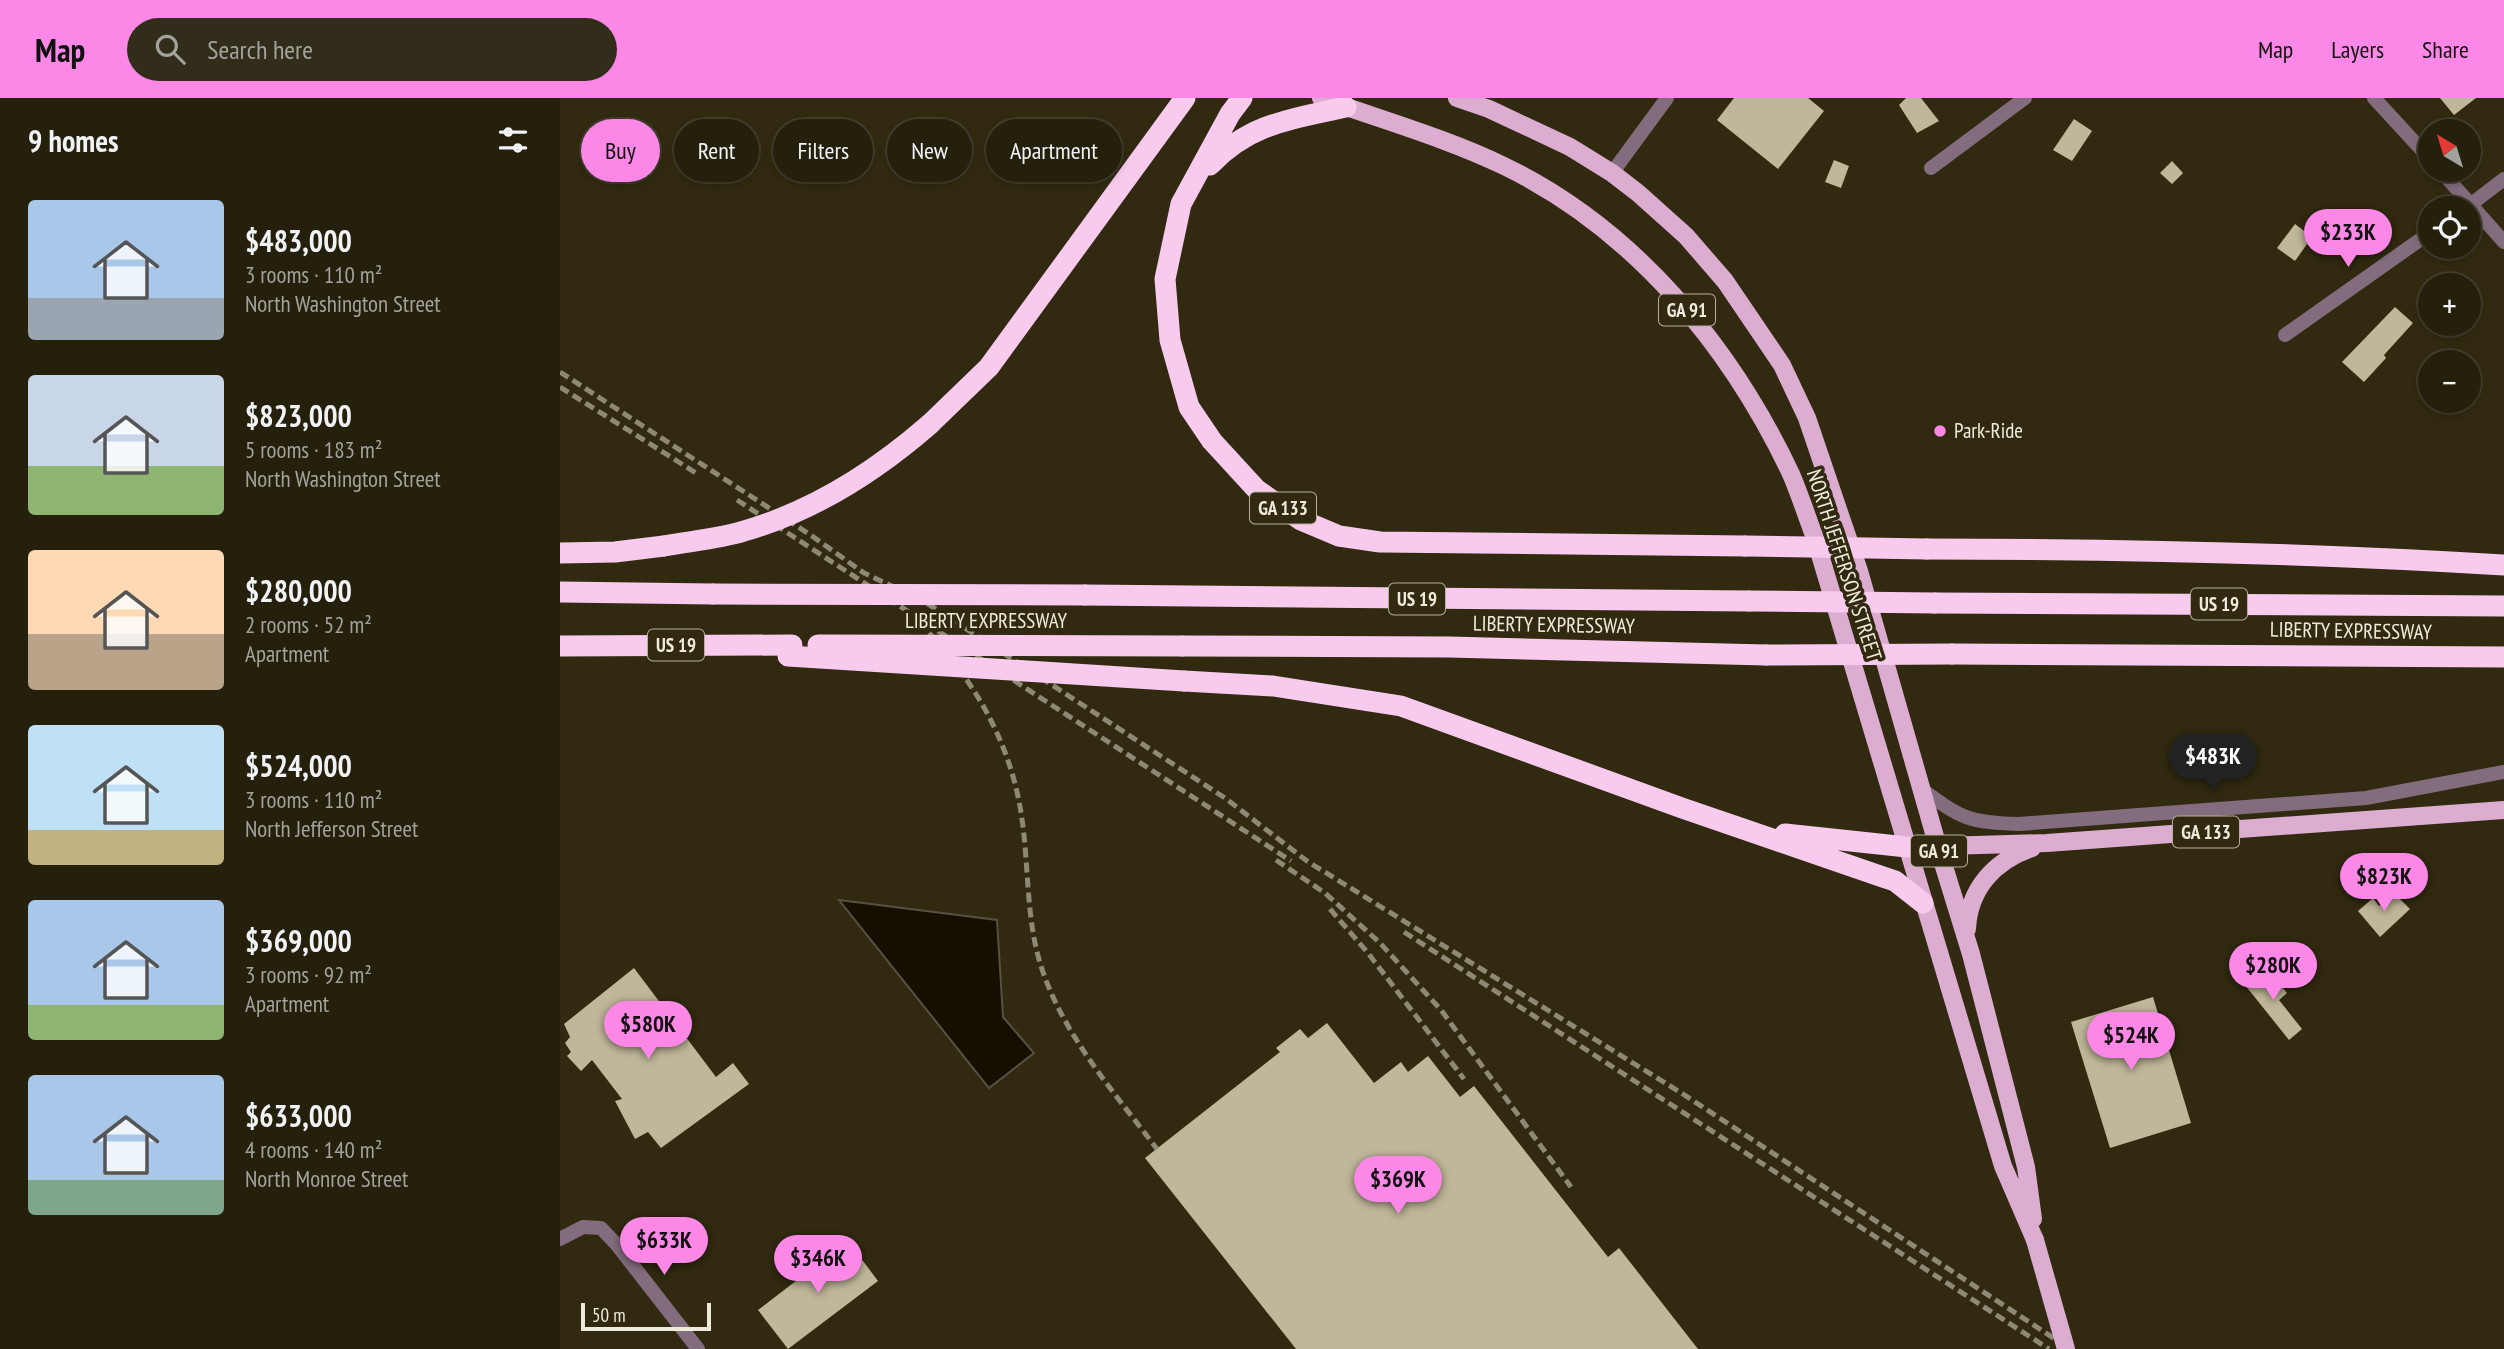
<!DOCTYPE html>
<html lang="en">
<head>
<meta charset="utf-8">
<style>
	:root { --surface:#25200c; --page:#312d1a; --text:#f1f3f6; --muted:#a3a39d; --line:#423e2d; --accent:#fb87e6 }
	body { margin:0; font-family:"PT Sans Narrow",sans-serif; background:var(--page); color:var(--text); height:100vh; display:flex; flex-direction:column; font-size:26px; white-space:nowrap }
	* { box-sizing:border-box; margin:0 }
	p { font-size:23px; color:var(--muted) }
	.icon { flex:none; width:38px; height:38px; fill:none; stroke:currentColor; stroke-width:2; stroke-linecap:round; stroke-linejoin:round }
	.map { position:relative; flex:1; overflow:hidden }
	.sheet { display:flex; flex-direction:column; background:var(--surface); width:560px }
	.sheet>* { flex:none }
	.banner { position:absolute; left:21px; top:21px; width:665px; height:63px; display:flex; gap:14px }
	.needle { width:46px; rotate:322deg }
	.controls { position:absolute; left:1858px; top:21px; display:grid; gap:14px }
	.controls a { display:grid; place-items:center; width:63px; height:63px; border-radius:50%; background:var(--surface); box-shadow:0 4px 10px #0003,0 0 0 2px var(--line); font-size:35px }
	.scale { position:absolute; left:21px; bottom:18px; width:130px; box-sizing:border-box; padding-left:7px; border:4px solid #efebdb; border-top:0; font-size:19px; line-height:24px; white-space:nowrap; color:#efebdb; -webkit-text-stroke:5px #312a10; paint-order:stroke }
	.price { position:absolute; translate:-50% -60px; padding:0 16px; border-radius:24px; background:var(--accent); color:#111; font-size:23px; line-height:46px; filter:drop-shadow(0 2px 4px #0008) }
	.price::after { content:''; position:absolute; left:50%; top:42px; width:21px; height:16px; margin-left:-10px; background:inherit; clip-path:polygon(0 0,100% 0,50% 100%) }
	.price.on { background:#222; color:#fff }
	ul { padding:0; list-style:none }
	li { display:flex; align-items:center; gap:21px; height:175px; padding:0 28px }
	li span { display:grid; place-items:center; flex:none; width:196px; height:140px; border-radius:7px; color:#555 }
	li>.icon { margin-inline-start:auto }
	span .icon { width:84px; height:84px; fill:#fffc; stroke-width:1 }
	li b { font-size:30px }
	h2 { display:flex; justify-content:space-between; align-items:center; height:84px; padding:0 28px; font-size:30px }
	.pill { padding:0 24px; border-radius:32px; background:var(--surface); box-shadow:0 4px 10px #0003,0 0 0 2px var(--line); font-size:24px; line-height:63px }
	.pill.on { background:var(--accent); color:#111 }
	header { display:flex; align-items:center; gap:42px; box-sizing:border-box; height:98px; padding:0 35px; background:var(--accent); color:#111 }
	header strong { font-size:33px }
	nav { display:flex; gap:38px; margin-inline-start:auto; font-size:24px }
	.search { width:490px; height:63px; background:var(--page); display:flex; align-items:center; gap:18px; box-sizing:border-box; padding:0 24px; border-radius:38px; color:var(--muted); font-size:26px }
	main { display:flex; flex:1; min-height:0 }
	.map>svg:first-child { display:block }
	.water { fill:#140f00; stroke:#565142; stroke-width:2 }
	.building { fill:#bfb799 }
	.lines { fill:none; stroke-linecap:round; stroke-linejoin:round }
	.street { stroke:#836c7d; stroke-width:14 }
	.primary { stroke:#dcadd1; stroke-width:18 }
	.highway { stroke:#f8cbee; stroke-width:21 }
	.rail { stroke:#8e8974; stroke-width:5; stroke-dasharray:10 5; stroke-linecap:butt }
	.primary-bridge { stroke:#dcadd1; stroke-width:18 }
	.highway-bridge { stroke:#f8cbee; stroke-width:21 }
	.poi-dot { fill:#fb87e6; stroke:#312a10; stroke-width:2.5 }
	.labels { text-anchor:middle; stroke-width:7; stroke-linejoin:round; paint-order:stroke }
	.shield { fill:#312a10; stroke:#b6b19e; stroke-width:2 }
	.shield-label { font-size:19px; font-weight:bold; fill:#efebdb }
	.poi-label { font-size:21px; fill:#efebdb; stroke:#312a10; text-anchor:start }
	.street-label { font-size:21px; fill:#efebdb; stroke:#312a10 }
</style>
</head>
<body>
<header>
<strong>Map</strong>
<div class="search"><svg class="icon" aria-label="search" viewBox="0 0 24 24"><circle cx="10" cy="10" r="6"/><path d="M15 15l6 6"/></svg>Search here</div>
<nav><a>Map</a><a>Layers</a><a>Share</a></nav>
</header>
<main>
<section class="sheet">
<h2>9 homes<svg class="icon" aria-label="filters" viewBox="0 0 24 24"><path d="M4 7h16M4 17h16"/><circle cx="9" cy="7" r="2"/><circle cx="15" cy="17" r="2"/></svg></h2>
<ul>
<li><span style="background:linear-gradient(#a9c7e8 70%,#9aa5b1 0)"><svg class="icon" aria-label="home" viewBox="0 0 24 24"><path d="M3 11l9-7 9 7M6 9v11h12V9"/></svg></span><div><b>$483,000</b><p>3 rooms · 110 m²</p><p>North Washington Street</p></div></li>
<li><span style="background:linear-gradient(#c9d6e8 65%,#8fb573 0)"><svg class="icon" aria-label="home" viewBox="0 0 24 24"><path d="M3 11l9-7 9 7M6 9v11h12V9"/></svg></span><div><b>$823,000</b><p>5 rooms · 183 m²</p><p>North Washington Street</p></div></li>
<li><span style="background:linear-gradient(#ffd9b3 60%,#b9a48a 0)"><svg class="icon" aria-label="home" viewBox="0 0 24 24"><path d="M3 11l9-7 9 7M6 9v11h12V9"/></svg></span><div><b>$280,000</b><p>2 rooms · 52 m²</p><p>Apartment</p></div></li>
<li><span style="background:linear-gradient(#bfe0f5 75%,#c2b280 0)"><svg class="icon" aria-label="home" viewBox="0 0 24 24"><path d="M3 11l9-7 9 7M6 9v11h12V9"/></svg></span><div><b>$524,000</b><p>3 rooms · 110 m²</p><p>North Jefferson Street</p></div></li>
<li><span style="background:linear-gradient(#a9c7e8 75%,#8fb573 0)"><svg class="icon" aria-label="home" viewBox="0 0 24 24"><path d="M3 11l9-7 9 7M6 9v11h12V9"/></svg></span><div><b>$369,000</b><p>3 rooms · 92 m²</p><p>Apartment</p></div></li>
<li><span style="background:linear-gradient(#a9c7e8 75%,#7fa58c 0)"><svg class="icon" aria-label="home" viewBox="0 0 24 24"><path d="M3 11l9-7 9 7M6 9v11h12V9"/></svg></span><div><b>$633,000</b><p>4 rooms · 140 m²</p><p>North Monroe Street</p></div></li>
</ul>
</section>
<div class="map">
<svg width="1944" height="1251" viewBox="0 0 1944 1251">
	<rect width="100%" height="100%" fill="#312a10"/>
	<path class="water" d="M 279,802 L 437,822 L 443,919 L 474,955 L 429,990 Z"/>
	<path class="building" d="M 1174,0 L 1248,0 L 1264,13 L 1218,71 L 1157,22 Z
		M 1346,0 L 1361,0 L 1379,23 L 1357,35 L 1339,7 Z
		M 1880,0 L 1916,0 L 1894,17 Z
		M 1514,21 L 1532,33 L 1512,63 L 1493,52 Z
		M 1274,62 L 1289,68 L 1281,90 L 1265,84 Z
		M 1612,63 L 1623,75 L 1612,86 L 1600,75 Z
		M 1735,126 L 1752,139 L 1735,163 L 1717,150 Z
		M 1835,209 L 1853,225 L 1824,257 L 1826,260 L 1804,284 L 1782,264 Z
		M 1833,794 L 1850,811 L 1820,839 L 1798,813 L 1813,800 L 1819,808 Z
		M 74,870 L 156,979 L 173,965 L 189,986 L 101,1050 L 88,1034 L 75,1041 L 55,1003 L 62,1001 L 32,962 L 21,973 L 7,958 L 11,954 L 5,945 L 10,939 L 4,926 Z
		M 1706,870 L 1727,895 L 1719,902 L 1742,931 L 1729,942 L 1685,887 Z
		M 1593,899 L 1631,1025 L 1550,1050 L 1511,924 Z
		M 767,925 L 814,985 L 841,964 L 848,974 L 868,958 L 900,999 L 914,988 L 1048,1159 L 1059,1150 L 1138,1251 L 736,1251 L 585,1060 L 720,954 L 716,950 L 740,931 L 748,940 Z
		M 288,1143 L 318,1183 L 228,1251 L 198,1212 Z"/>
	<g class="lines">
		<path class="street" d="M 1814,0 L 1871,62
			M 1371,70 L 1465,0
			M 1880,72 L 1944,144
			M 1052,75 L 1107,0
			M 1906,110 L 1944,81
			M 1725,237 L 1871,134
			M 1360,690 C 1402,721 1407,724 1459,726 L 1806,700 L 1944,674
			M 0,1141 L 23,1129 L 41,1130 L 57,1147 L 138,1251"/>
		<path class="primary" d="M 761,0 C 822,22 886,40 944,68 C 1074,131 1170,247 1231,376 C 1240,397 1247,419 1255,440 L 1443,1068 L 1475,1142
			M 897,0 L 929,11 L 1010,49 L 1052,75 L 1078,95 L 1126,138 L 1165,183 L 1222,267 L 1247,320 L 1299,473 L 1378,749 L 1411,856 L 1466,1069 L 1473,1121
			M 1347,749 L 1487,745 L 1944,712
			M 1407,831 C 1409,791 1434,763 1472,750"/>
		<path class="highway" d="M 682,0 L 670,16 L 621,106 L 605,181 L 610,242 L 629,309 L 652,343 L 697,392 L 741,422 L 779,438 L 820,444 L 1185,448
			M 650,67 C 690,25 732,21 786,9
			M 370,326 L 429,269 L 625,0
			M 1367,451 C 1559,451 1752,455 1944,467
			M 0,455 L 55,454 L 104,448
			M 0,494 L 153,496
			M 525,497 L 1189,503
			M 1375,505 L 1944,508
			M 0,548 L 232,547
			M 622,548 L 889,549 L 1206,557
			M 1392,556 L 1944,559
			M 624,583 L 713,588 L 841,608 L 1122,710 L 1323,779 L 1335,783 L 1363,805
			M 1225,736 L 1347,749"/>
		<path class="rail" d="M 0,274 L 252,438 L 304,475 L 362,502 L 665,700 L 747,763 L 1123,996 L 1510,1251
			M 0,289 L 136,375
			M 177,402 L 731,763
			M 369,535 C 418,588 452,649 462,721 C 469,770 466,821 481,868 C 503,937 554,994 597,1051
			M 716,762 L 765,795 L 820,845 L 881,912 L 1011,1089
			M 770,811 L 808,855 L 904,981
			M 844,834 L 1489,1251"/>
		<path class="primary-bridge" d="M 1475,1142 L 1506,1251"/>
		<path class="highway-bridge" d="M 104,448 C 130,443 159,441 184,433 C 254,413 315,374 370,326
			M 1185,448 L 1367,451
			M 153,496 L 525,497
			M 1189,503 L 1375,505
			M 258,547 L 622,548
			M 1206,557 L 1392,556
			M 228,558 L 624,583"/>
	</g>
	<circle class="poi-dot" cx="1380" cy="333" r="7"/>
	<g class="labels">
		<g class="shield">
			<rect x="1099" y="196.5" width="56" height="31" rx="5"/>
			<rect x="690" y="394.5" width="66" height="31" rx="5"/>
			<rect x="829" y="485.5" width="56" height="31" rx="5"/>
			<rect x="1631" y="490.5" width="56" height="31" rx="5"/>
			<rect x="88" y="531.5" width="56" height="31" rx="5"/>
			<rect x="1613" y="718.5" width="66" height="31" rx="5"/>
			<rect x="1351" y="737.5" width="56" height="31" rx="5"/>
		</g>
		<g class="shield-label">
			<text x="1127" y="219">GA 91</text>
			<text x="723" y="417">GA 133</text>
			<text x="857" y="508">US 19</text>
			<text x="1659" y="513">US 19</text>
			<text x="116" y="554">US 19</text>
			<text x="1646" y="741">GA 133</text>
			<text x="1379" y="760">GA 91</text>
		</g>
		<g class="poi-label">
			<text x="1394" y="340">Park-Ride</text>
		</g>
		<g class="street-label">
			<text transform="translate(1284 467) rotate(72)" y="7">NORTH JEFFERSON STREET</text>
			<text x="426" y="530">LIBERTY EXPRESSWAY</text>
			<text transform="translate(994 527) rotate(1)" y="7">LIBERTY EXPRESSWAY</text>
			<text transform="translate(1791 533) rotate(1)" y="7">LIBERTY EXPRESSWAY</text>
		</g>
	</g>
</svg>
<div class="controls">
<a><svg class="needle" viewBox="-14 -14 28 28"><path d="M0-13l5 13h-10z" fill="#e53935"/><path d="M0 13l5-13h-10z" fill="#a3a39d"/></svg></a>
<a><svg class="icon" aria-label="locate" viewBox="0 0 24 24"><circle cx="12" cy="12" r="6"/><path d="M12 2v4M12 18v4M2 12h4M18 12h4"/></svg></a>
<a>+</a>
<a>−</a>
</div>
<div class="scale">50 m</div>
<b class="price" style="left:1788px;top:171px">$233K</b>
<b class="price on" style="left:1653px;top:695px">$483K</b>
<b class="price" style="left:1824px;top:815px">$823K</b>
<b class="price" style="left:1713px;top:904px">$280K</b>
<b class="price" style="left:88px;top:963px">$580K</b>
<b class="price" style="left:1571px;top:974px">$524K</b>
<b class="price" style="left:838px;top:1118px">$369K</b>
<b class="price" style="left:104px;top:1179px">$633K</b>
<b class="price" style="left:258px;top:1197px">$346K</b>
<div class="banner">
<a class="pill on">Buy</a>
<a class="pill">Rent</a>
<a class="pill">Filters</a>
<a class="pill">New</a>
<a class="pill">Apartment</a>
</div>
</div>
</main>
</body>
</html>
